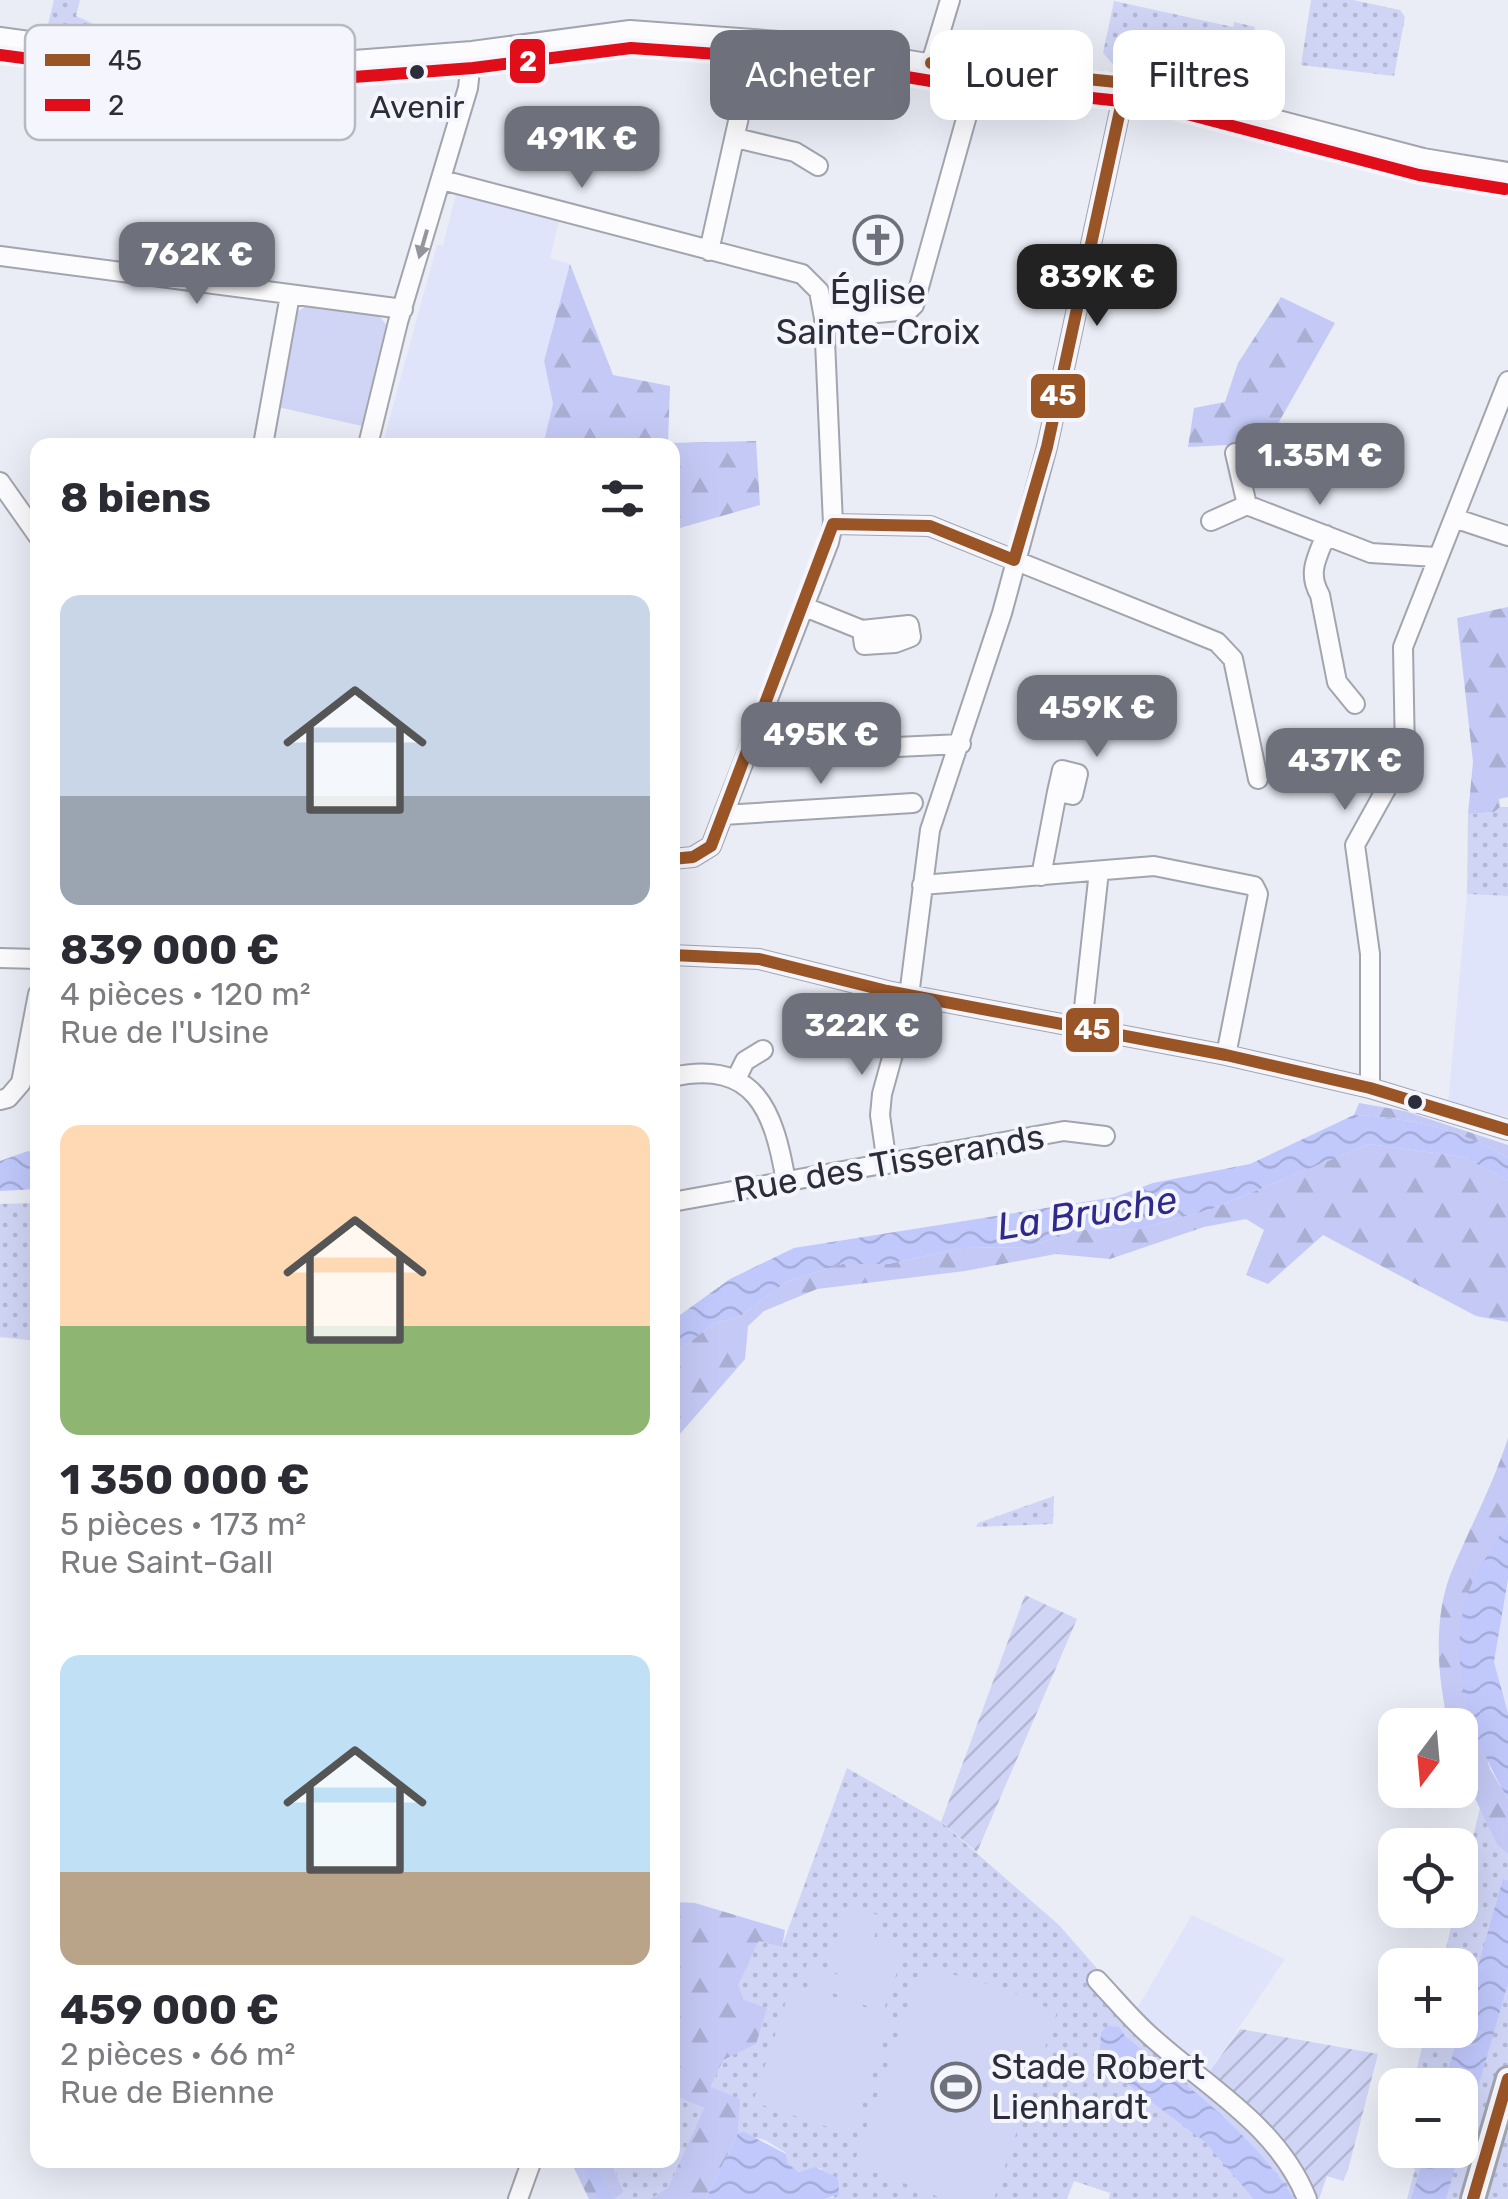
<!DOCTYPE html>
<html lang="fr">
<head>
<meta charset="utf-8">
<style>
	:root { --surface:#fff; --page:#f7f7f7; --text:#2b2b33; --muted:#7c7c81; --accent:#6e707c }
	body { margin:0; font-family:Rubik,sans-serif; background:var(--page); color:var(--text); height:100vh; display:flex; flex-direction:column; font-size:38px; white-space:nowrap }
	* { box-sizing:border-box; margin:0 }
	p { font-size:32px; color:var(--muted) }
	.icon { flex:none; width:55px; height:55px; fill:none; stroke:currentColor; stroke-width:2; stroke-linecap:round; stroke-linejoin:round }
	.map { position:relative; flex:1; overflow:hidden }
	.panel { position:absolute; left:30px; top:438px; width:650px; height:1730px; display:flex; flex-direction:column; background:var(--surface); border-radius:20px; box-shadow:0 10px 40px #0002 }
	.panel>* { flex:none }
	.hud { position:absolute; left:710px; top:30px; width:648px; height:90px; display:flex; gap:20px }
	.needle { width:65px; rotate:196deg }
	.buttons { position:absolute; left:1378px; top:1708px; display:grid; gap:20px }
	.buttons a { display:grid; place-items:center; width:100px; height:100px; border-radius:20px; background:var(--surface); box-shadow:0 10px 40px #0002; font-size:50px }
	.price { position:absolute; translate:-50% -85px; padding:0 22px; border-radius:20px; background:var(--accent); color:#fff; font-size:32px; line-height:65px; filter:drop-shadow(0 2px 5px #0008) }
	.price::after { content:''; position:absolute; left:50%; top:60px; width:30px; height:22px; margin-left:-15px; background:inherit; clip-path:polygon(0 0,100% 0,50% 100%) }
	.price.on { background:#222; color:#fff }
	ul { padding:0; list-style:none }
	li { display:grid; align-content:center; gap:20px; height:530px; padding:0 30px }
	li span { display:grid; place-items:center; height:310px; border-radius:20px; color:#555 }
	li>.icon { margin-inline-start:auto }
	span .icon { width:180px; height:180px; fill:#fffc; stroke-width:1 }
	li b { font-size:42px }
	h2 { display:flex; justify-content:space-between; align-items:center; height:120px; padding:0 30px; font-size:42px }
	.tag { padding:0 35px; border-radius:20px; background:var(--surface); box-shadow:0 10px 40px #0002; font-size:35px; line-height:90px }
	.tag.on { background:var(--accent); color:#fff }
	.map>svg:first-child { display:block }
	.built { fill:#e0e4fa }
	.grass { fill:url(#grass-dots) }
	.forest { fill:url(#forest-firs) }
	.park { fill:#d0d5f6 }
	.garden { fill:url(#garden-furrows) }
	.water { fill:url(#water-waves) }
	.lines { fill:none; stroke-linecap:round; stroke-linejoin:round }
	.canal { stroke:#c0c8fc; stroke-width:12 }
	.minor-casing { stroke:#a2a4ae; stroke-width:22 }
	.major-casing { stroke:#a2a4ae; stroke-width:28 }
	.minor { stroke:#fcfcfe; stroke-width:18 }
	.major { stroke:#fcfcfe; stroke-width:22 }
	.bus-1-casing { stroke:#f5f6fd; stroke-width:20 }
	.bus-2-casing { stroke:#f5f6fd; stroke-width:20 }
	.bus-1 { stroke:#9a5527; stroke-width:12 }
	.bus-2 { stroke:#e10d19; stroke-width:12 }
	.oneway { fill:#94949c }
	.bus-dot { fill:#2b2d3a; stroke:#f5f6fd; stroke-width:4 }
	.labels { text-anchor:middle; stroke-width:8; stroke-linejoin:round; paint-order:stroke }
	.bus-label { font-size:32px; fill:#2b2d3a; stroke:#f5f6fd }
	.poi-label { font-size:35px; fill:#2b2d3a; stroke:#f5f6fd }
	.street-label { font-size:35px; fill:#2b2d3a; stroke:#f5f6fd }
	.water-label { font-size:38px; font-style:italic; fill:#2f298c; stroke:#f5f6fd }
	.key { fill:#f5f6fd; stroke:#b8bac2; stroke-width:2.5 }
	.key-label { font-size:28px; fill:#2b2d3a }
	.line-badge { stroke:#f5f6fd; stroke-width:4 }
	.badge-label { font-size:28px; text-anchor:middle; font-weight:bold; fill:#fff }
</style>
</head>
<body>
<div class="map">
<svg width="1508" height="2199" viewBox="0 0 1508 2199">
	<defs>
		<pattern id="grass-dots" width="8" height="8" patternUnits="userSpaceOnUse" patternTransform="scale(2.5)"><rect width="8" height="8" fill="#d0d5f6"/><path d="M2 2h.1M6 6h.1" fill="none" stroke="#b3b7d4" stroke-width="1.8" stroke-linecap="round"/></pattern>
		<pattern id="forest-firs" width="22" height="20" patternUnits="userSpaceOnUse" patternTransform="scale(2.5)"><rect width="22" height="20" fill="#c4caf5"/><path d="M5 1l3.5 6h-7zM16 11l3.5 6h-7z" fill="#a9aed3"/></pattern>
		<pattern id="garden-furrows" width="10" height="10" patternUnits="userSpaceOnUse" patternTransform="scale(2.5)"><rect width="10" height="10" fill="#d0d5f6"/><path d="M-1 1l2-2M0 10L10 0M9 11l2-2" fill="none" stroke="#b3b7d4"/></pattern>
		<pattern id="water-waves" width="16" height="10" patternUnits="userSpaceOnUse" patternTransform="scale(2.5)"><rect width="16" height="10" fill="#c0c8fc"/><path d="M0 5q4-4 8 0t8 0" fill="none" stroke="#a5acd9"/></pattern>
	</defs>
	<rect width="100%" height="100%" fill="#eaecf6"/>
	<path class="built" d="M 456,194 L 559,221 L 550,258 L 570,264 L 544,361 L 553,404 L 543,445 L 407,445 L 384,439 L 437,245 L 443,245 Z
		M 1467,894 L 1508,896 L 1508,1117 L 1448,1104 Z
		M 1508,1579 L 1508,1713 L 1494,1662 Z
		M 1192,1915 L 1285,1959 L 1210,2071 L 1135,2012 Z"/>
	<path class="grass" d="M 54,0 L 80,0 L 76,16 L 96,25 L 96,43 L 45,37 Z
		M 1311,0 L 1353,0 L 1400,10 L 1405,17 L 1394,76 L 1301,65 Z
		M 1114,1 L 1233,27 L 1234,22 L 1255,27 L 1240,96 L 1117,69 L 1103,53 Z
		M 1500,807 L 1508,807 L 1508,896 L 1467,894 L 1468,814 L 1493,812 Z
		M 37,1203 L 37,1341 L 0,1337 L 0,1204 Z
		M 1054,1496 L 1053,1524 L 976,1527 L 978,1523 Z
		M 847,1768 L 941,1822 L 1059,1925 L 1135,2012 L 1210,2071 L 1287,2145 L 1317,2199 L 1109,2199 L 1110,2193 L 1074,2181 L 1067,2199 L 825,2199 L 834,2197 L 821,2168 L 800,2172 L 788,2165 L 786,2153 L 765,2140 L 738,2133 L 739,2099 L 711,2088 L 744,2000 L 737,1985 L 759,1941 L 782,1946 Z
		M 1480,1808 L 1497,1845 L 1508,1854 L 1508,2199 L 1407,2199 L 1415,2169 L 1398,2157 L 1399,2150 L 1460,2150 L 1460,2085 L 1413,2085 L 1426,2030 L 1460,2030 L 1460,1965 L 1442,1965 L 1455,1910 L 1460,1910 L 1460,1890 Z
		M 673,2095 L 704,2108 L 668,2189 L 650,2199 L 615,2199 L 624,2192 L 610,2160 L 672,2160 Z"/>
	<path class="forest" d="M 570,264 L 613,375 L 670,386 L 668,443 L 756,441 L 760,505 L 673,530 L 672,445 L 543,445 L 553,404 L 544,361 Z
		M 1281,297 L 1335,323 L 1267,443 L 1188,447 L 1194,408 L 1225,402 L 1238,363 Z
		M 1508,607 L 1508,797 L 1499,799 L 1500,807 L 1494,812 L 1468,814 L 1473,762 L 1457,618 Z
		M 1359,1103 L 1405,1111 L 1508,1145 L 1508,1158 C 1463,1130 1407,1117 1354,1115 Z
		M 1369,1144 L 1464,1157 L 1508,1181 L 1508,1322 L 1476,1316 L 1323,1235 L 1268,1284 L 1246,1275 L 1264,1230 L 1246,1219 L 1204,1227 L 1110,1259 L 1056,1254 L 965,1271 L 817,1289 L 764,1311 L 748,1326 L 745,1359 L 673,1442 L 673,1355 L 713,1324 L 739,1317 L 786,1282 L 842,1264 L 888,1264 L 962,1248 L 1026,1247 L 1081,1230 L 1138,1229 L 1209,1210 Z
		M 1508,1438 L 1508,1520 L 1499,1538 L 1483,1745 L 1490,1769 L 1508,1799 L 1508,1854 L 1497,1845 L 1460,1766 L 1460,1725 L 1449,1725 C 1437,1679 1433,1618 1451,1573 C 1470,1527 1493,1485 1508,1438 Z
		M 673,1902 L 695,1903 L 785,1930 L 782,1947 L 759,1941 L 738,1985 L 744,2000 L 767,2008 L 756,2044 L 723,2060 L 711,2087 L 740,2099 L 738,2133 L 706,2199 L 650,2199 L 668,2188 L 704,2108 L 673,2095 Z
		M 570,2160 L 610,2160 L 624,2192 L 615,2199 L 589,2199 Z"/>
	<path class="park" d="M 306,306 L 378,315 L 390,329 L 362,426 L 278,407 L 296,313 Z
		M 848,1905 L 881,1916 L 874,1938 L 905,1949 L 883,2012 L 801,1981 L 807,1964 L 859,1982 L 827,1968 Z
		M 922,1966 L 1006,1989 L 1057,2012 L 994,2199 L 936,2196 L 854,2163 Z
		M 792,1984 L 891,2016 L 852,2135 L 753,2102 Z"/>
	<path class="garden" d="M 1025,1595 L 1077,1619 L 977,1852 L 941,1822 Z
		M 1240,2029 L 1378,2054 L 1348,2170 L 1343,2181 L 1327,2176 L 1319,2199 L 1287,2145 L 1210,2071 Z"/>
	<path class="water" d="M 1354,1115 C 1407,1117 1463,1130 1508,1158 L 1508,1181 L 1464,1157 L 1369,1144 L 1209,1210 L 1138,1229 L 1081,1230 L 1026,1247 L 962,1248 L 888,1264 L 842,1264 L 786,1282 L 739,1317 L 713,1324 L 673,1355 L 673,1320 L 730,1279 L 794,1248 L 1115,1197 L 1153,1183 L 1250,1164 Z
		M 28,1151 L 37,1153 L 37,1189 L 0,1191 L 0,1161 Z
		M 1508,1520 L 1508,1579 L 1494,1662 L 1508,1713 L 1508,1799 C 1471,1736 1441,1653 1473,1581 C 1483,1560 1498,1541 1508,1520 Z
		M 1503,1879 L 1508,1881 L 1508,1983 L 1446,2199 L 1411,2199 L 1426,2150 L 1460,2150 L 1460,2085 L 1444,2085 Z
		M 1107,2026 L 1119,2027 L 1125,2036 C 1187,2086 1251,2131 1294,2199 L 1254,2199 L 1205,2142 L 1124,2081 L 1100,2052 L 1101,2033 Z
		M 744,2132 L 786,2154 L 788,2164 L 799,2172 L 815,2167 L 838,2178 L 839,2194 L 825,2199 L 706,2199 L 738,2133 Z"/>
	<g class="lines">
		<path class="canal" d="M 587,2160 L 606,2199"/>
		<g class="minor-casing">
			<path id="minor" d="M 0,37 L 204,65 L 262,67 L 472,51 L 630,30 L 806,43 L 933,64 L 1152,87 L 1423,158 L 1508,172
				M 931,63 L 950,0
				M 736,138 L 795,152 L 818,166
				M 442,180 L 802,274 L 819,291 L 824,318 L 833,524 L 829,542 L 711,846 L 693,857 L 672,859
				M 709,251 L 756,41
				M 0,256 L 403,309
				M 824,318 L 909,310 L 914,305 L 980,69
				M 263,445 L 290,295
				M 368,445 L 398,322 L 468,88 L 472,51
				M 1235,453 L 1247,505
				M 0,482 L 38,536
				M 1454,518 L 1508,536
				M 1211,521 L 1247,505 L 1371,553 L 1436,557
				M 833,524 L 930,526 L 1217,642 L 1233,659 L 1258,779
				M 1326,535 C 1317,557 1307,573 1320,595 L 1337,682 L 1355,704
				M 805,607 L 862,630 L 864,645 L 895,643 L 911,637 L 909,625 L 862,630
				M 747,754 L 961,744
				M 723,815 L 913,803
				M 1041,876 L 1057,792 L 1073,795 L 1078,774 L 1062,770 L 1057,792
				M 922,885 L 1154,866 L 1254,886 L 1258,894 L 1226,1055
				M 672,955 L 759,959 L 887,991 L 1226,1055 L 1370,1088 L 1508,1130
				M 0,958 L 38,959
				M 1082,1026 L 1099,871
				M 672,1077 C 755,1059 774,1110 786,1182
				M 737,1077 L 745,1061 L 763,1050
				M 1370,1088 L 1370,954 L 1355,845 L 1405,755 L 1403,647 L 1508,381
				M 0,1100 L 8,1098 L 21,1083 L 38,994
				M 887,1164 L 880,1115 L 882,1094 L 909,996 L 930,830 L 1002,613 L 1047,447 L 1126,83
				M 672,1202 L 1064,1131 L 1105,1136
				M 1097,1980 C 1113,1997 1128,2015 1145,2031 C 1201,2084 1277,2123 1307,2199
				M 518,2199 L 532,2160"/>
		</g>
		<g class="major-casing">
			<path id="major" d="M 1473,2199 L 1508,2079"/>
		</g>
		<use href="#minor" class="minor"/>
		<use href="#major" class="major"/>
		<g class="bus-1-casing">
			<path id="bus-1" d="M 931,63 L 1126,83
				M 833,524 L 930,526 L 1014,560
				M 1014,560 L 1047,447 L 1126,83
				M 672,859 L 693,857 L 711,846 L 833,524
				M 672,955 L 759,959 L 887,991 L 1226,1055 L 1370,1088 L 1508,1130
				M 1473,2199 L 1508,2079"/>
		</g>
		<g class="bus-2-casing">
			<path id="bus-2" d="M 0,55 L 202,82 L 261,84 L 473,68 L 631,48 L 804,60 L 931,81 L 1149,104 L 1419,175 L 1505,189"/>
		</g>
		<use href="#bus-1" class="bus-1"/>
		<use href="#bus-2" class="bus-2"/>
	</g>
	<defs><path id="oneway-solid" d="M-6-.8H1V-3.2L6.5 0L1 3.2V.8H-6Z" transform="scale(2.5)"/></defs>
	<use class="oneway" href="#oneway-solid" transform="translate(423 244) rotate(106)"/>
	<defs>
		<g id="church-ring" transform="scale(2.5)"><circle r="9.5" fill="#f5f6fd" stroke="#6e707c" stroke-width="1.5"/><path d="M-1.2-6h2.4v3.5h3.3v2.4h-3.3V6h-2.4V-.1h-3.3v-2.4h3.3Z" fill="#6e707c"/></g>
		<g id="stadium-ring" transform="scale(2.5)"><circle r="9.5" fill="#f5f6fd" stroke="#6e707c" stroke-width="1.5"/><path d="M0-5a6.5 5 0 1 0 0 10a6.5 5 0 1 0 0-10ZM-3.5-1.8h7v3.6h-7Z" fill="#6e707c"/></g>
	</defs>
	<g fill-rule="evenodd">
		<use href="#church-ring" x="878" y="240"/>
		<use href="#stadium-ring" x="956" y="2087"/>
	</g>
	<g class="bus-dot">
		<circle cx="417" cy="72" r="9"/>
		<circle cx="1415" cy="1102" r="9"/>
	</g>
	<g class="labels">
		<g class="bus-label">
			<text x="417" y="118">Avenir</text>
		</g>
		<g class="poi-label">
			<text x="878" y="304">Église<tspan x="878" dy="40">Sainte-Croix</tspan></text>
			<text x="991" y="2079" text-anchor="start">Stade Robert<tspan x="991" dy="40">Lienhardt</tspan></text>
		</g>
		<g class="street-label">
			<text transform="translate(889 1163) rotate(-10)" y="12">Rue des Tisserands</text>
		</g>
		<g class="water-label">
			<text transform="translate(1087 1213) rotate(-9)" y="13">La Bruche</text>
		</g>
	</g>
	<rect x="25" y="25" width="330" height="115" rx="15" class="key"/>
	<rect x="45" y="54" width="45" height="12" fill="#9a5527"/>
	<rect x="45" y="99" width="45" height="12" fill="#e10d19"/>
	<g class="key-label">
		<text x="108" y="70">45</text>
		<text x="108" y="115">2</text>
	</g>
	<g class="line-badge">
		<rect x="508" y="37" width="39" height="48" rx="10" fill="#e10d19"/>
		<rect x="1029" y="372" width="58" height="48" rx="10" fill="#9a5527"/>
		<rect x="1064" y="1006" width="57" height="48" rx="10" fill="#9a5527"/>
	</g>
	<g class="badge-label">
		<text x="528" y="71">2</text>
		<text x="1058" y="405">45</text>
		<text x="1092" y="1039">45</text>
	</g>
</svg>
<div class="buttons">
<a><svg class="needle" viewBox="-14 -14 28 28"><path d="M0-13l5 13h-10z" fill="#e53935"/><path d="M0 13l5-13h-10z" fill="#7c7c81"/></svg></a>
<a><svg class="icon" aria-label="locate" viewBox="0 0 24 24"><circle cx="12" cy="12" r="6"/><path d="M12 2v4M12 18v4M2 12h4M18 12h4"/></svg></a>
<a>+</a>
<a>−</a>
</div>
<b class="price" style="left:582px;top:191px">491K €</b>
<b class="price" style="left:197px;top:307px">762K €</b>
<b class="price on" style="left:1097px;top:329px">839K €</b>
<b class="price" style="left:1320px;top:508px">1.35M €</b>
<b class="price" style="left:1097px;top:760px">459K €</b>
<b class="price" style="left:821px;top:787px">495K €</b>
<b class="price" style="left:1345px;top:813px">437K €</b>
<b class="price" style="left:862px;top:1078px">322K €</b>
<div class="hud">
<a class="tag on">Acheter</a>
<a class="tag">Louer</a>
<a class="tag">Filtres</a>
</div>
<section class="panel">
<h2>8 biens<svg class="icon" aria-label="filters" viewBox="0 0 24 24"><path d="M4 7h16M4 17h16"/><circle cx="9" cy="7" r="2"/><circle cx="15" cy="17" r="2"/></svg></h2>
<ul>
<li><span style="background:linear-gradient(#c9d6e8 65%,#9aa5b1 0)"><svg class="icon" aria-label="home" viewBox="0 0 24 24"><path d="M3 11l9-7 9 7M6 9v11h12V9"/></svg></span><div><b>839 000 €</b><p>4 pièces · 120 m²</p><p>Rue de l'Usine</p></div></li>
<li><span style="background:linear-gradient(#ffd9b3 65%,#8fb573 0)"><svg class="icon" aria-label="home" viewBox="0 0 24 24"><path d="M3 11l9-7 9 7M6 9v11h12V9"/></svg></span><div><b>1 350 000 €</b><p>5 pièces · 173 m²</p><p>Rue Saint-Gall</p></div></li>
<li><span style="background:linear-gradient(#bfe0f5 70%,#b9a48a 0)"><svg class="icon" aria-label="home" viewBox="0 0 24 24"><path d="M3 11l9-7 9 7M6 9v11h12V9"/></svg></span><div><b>459 000 €</b><p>2 pièces · 66 m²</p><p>Rue de Bienne</p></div></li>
</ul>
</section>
</div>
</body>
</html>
